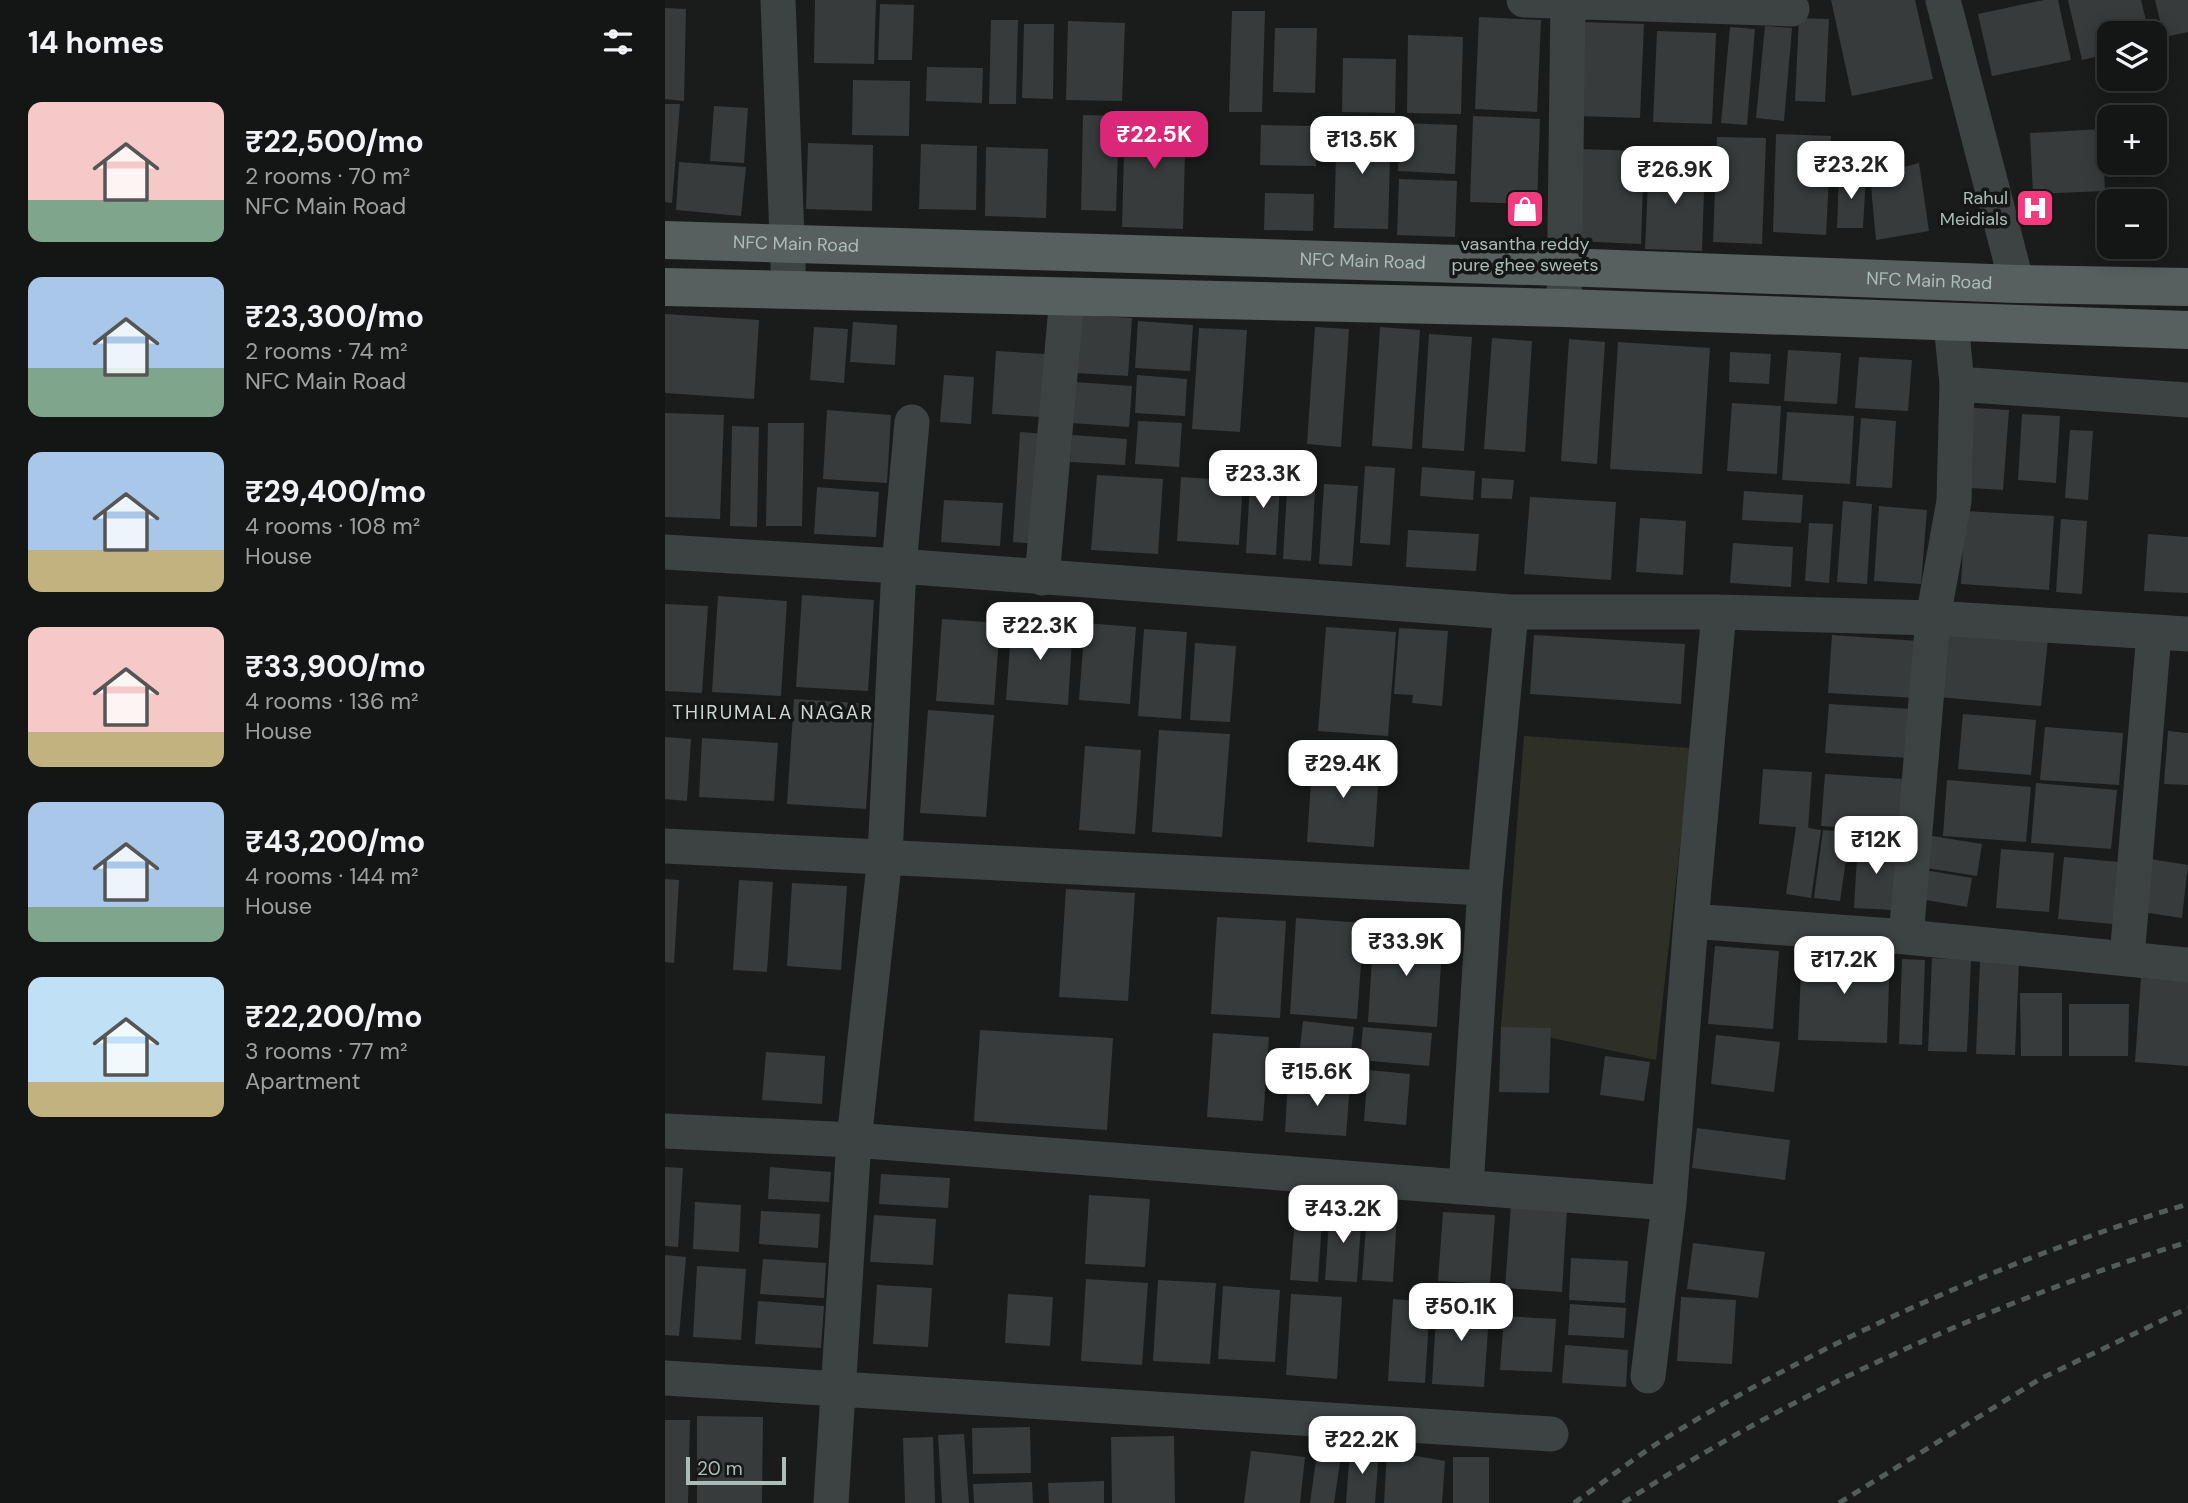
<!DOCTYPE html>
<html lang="en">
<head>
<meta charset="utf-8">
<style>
	:root { --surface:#141515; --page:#212222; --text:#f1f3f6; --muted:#9d9fa0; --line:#333434; --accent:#db2777 }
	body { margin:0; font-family:"DM Sans",sans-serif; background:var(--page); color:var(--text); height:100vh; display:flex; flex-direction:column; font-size:26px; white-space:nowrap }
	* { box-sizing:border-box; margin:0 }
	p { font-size:23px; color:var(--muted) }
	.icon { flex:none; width:38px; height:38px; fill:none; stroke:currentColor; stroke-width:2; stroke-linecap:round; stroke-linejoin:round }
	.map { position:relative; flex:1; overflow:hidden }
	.sheet { display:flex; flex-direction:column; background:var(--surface); width:665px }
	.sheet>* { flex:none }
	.buttons { position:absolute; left:1432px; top:21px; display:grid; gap:14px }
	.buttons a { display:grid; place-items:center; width:70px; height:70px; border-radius:14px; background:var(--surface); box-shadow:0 4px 18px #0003,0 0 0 2px var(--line); font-size:35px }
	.scale { position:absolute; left:21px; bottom:18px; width:100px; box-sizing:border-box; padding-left:7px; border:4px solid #acbcb7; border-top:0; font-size:19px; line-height:24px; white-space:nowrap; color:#acbcb7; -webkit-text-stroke:5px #151717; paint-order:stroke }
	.price { position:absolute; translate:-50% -60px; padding:0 16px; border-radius:14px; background:#fff; color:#222; font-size:23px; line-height:46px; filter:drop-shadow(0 2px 4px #0008) }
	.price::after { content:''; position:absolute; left:50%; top:42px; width:21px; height:16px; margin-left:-10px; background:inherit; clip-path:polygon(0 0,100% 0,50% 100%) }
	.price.active { background:var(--accent); color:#fff }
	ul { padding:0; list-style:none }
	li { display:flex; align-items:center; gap:21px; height:175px; padding:0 28px }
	li span { display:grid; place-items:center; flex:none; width:196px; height:140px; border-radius:14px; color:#555 }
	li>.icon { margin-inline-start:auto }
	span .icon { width:84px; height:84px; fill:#fffc; stroke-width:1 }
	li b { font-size:30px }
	h2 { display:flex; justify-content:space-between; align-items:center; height:84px; padding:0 28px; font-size:30px }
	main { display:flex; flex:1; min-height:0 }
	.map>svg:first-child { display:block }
	.green { fill:#2e2f26 }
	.building { fill:#373b3b }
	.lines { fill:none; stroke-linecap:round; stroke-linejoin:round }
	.minor { stroke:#3d4342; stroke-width:35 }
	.major { stroke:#57605e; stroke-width:38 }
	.rail { stroke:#545c5a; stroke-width:5; stroke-dasharray:9 7; stroke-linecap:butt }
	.labels { text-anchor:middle; stroke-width:7; stroke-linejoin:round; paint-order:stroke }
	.poi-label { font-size:18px; fill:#acbcb7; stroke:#151717; text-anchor:end }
	.street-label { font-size:18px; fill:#acbcb7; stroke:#151717 }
	.neighbourhood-label { font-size:19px; letter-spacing:2px; fill:#cdd8d5; stroke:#151717 }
</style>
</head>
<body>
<main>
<section class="sheet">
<h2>14 homes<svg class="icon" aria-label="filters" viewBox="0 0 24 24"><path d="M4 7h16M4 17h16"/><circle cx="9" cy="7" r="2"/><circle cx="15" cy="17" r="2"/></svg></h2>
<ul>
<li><span style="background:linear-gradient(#f6c9c9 70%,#7fa58c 0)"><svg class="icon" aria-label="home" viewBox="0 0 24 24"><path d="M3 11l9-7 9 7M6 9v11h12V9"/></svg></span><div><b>₹22,500/mo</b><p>2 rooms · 70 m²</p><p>NFC Main Road</p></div></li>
<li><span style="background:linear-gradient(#a9c7e8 65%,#7fa58c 0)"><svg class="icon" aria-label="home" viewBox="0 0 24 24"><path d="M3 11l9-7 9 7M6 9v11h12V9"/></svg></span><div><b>₹23,300/mo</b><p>2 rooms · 74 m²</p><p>NFC Main Road</p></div></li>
<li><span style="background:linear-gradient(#a9c7e8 70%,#c2b280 0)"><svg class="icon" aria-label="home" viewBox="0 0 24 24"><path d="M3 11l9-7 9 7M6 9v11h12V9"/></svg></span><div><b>₹29,400/mo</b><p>4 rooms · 108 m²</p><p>House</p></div></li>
<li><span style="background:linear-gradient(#f6c9c9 75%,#c2b280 0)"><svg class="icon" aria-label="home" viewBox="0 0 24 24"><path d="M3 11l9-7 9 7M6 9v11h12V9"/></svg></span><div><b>₹33,900/mo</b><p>4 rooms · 136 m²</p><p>House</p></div></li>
<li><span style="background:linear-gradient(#a9c7e8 75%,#7fa58c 0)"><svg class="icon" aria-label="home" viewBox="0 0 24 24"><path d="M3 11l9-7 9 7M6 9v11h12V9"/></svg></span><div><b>₹43,200/mo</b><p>4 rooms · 144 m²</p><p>House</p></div></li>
<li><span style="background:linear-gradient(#bfe0f5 75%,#c2b280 0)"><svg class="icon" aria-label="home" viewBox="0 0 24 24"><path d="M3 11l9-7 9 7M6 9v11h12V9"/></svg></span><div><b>₹22,200/mo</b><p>3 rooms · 77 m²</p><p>Apartment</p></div></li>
</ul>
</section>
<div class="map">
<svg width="1523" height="1503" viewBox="0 0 1523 1503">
	<rect width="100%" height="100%" fill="#1a1c1c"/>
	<path class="green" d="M 859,736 L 1026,748 L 991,1060 L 836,1027 Z"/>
	<path class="building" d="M 150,0 L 211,0 L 209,64 L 149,63 Z
		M 1166,0 L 1250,0 L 1268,79 L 1187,96 Z
		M 1379,0 L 1393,0 L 1406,60 L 1327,76 L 1313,14 Z
		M 1403,0 L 1476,0 L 1484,33 L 1444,33 L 1444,54 L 1417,60 Z
		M 1490,0 L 1523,0 L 1523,32 L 1499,37 Z
		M 215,4 L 249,5 L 247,60 L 213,60 Z
		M 0,8 L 21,9 L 19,101 L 0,99 Z
		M 567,11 L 600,11 L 597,112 L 564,112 Z
		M 814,17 L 876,20 L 872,112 L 810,109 Z
		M 1134,18 L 1164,19 L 1160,102 L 1130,101 Z
		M 326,20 L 353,20 L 351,104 L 324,104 Z
		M 403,21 L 460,23 L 457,101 L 401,100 Z
		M 915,22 L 979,24 L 975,118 L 911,116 Z
		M 359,24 L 389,24 L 388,99 L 357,98 Z
		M 1100,26 L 1127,28 L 1119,121 L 1091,118 Z
		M 1065,27 L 1090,29 L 1082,125 L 1056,123 Z
		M 610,28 L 652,28 L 650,93 L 608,92 Z
		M 992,31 L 1051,33 L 1047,124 L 988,122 Z
		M 743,35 L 798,37 L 796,114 L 742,113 Z
		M 678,58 L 731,59 L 730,113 L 677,112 Z
		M 262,67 L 318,68 L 317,103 L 261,101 Z
		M 188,80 L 245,81 L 244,136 L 187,135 Z
		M 0,104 L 15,104 L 7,203 L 0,202 Z
		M 49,106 L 83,108 L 79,163 L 45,161 Z
		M 460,114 L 521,115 L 518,229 L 457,227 Z
		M 418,115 L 454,116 L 451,211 L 416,210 Z
		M 808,116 L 875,119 L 872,204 L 805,202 Z
		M 672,122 L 726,123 L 723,229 L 669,228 Z
		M 735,123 L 792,125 L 790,174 L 733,171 Z
		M 596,125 L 652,126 L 651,166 L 595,165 Z
		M 1437,129 L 1440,191 L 1368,194 L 1365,133 Z
		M 1111,134 L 1166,136 L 1161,235 L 1108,232 Z
		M 1052,137 L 1101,138 L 1097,244 L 1048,242 Z
		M 143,143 L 208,145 L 207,211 L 141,209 Z
		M 256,144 L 312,146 L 311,210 L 254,209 Z
		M 321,147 L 383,149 L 381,218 L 320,216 Z
		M 912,149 L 979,151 L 976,244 L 909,241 Z
		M 14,162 L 81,167 L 76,216 L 11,210 Z
		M 984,162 L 1040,163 L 1037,251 L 980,249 Z
		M 1254,163 L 1264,231 L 1211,240 L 1205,176 Z
		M 1174,173 L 1201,174 L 1198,228 L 1172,228 Z
		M 734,179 L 792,181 L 790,237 L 732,235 Z
		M 600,193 L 649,194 L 648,231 L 599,230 Z
		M 0,314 L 94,320 L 89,399 L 0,393 Z
		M 415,315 L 467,318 L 463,376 L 411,373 Z
		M 473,321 L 528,325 L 525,371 L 470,368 Z
		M 188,322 L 232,325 L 230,365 L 185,362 Z
		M 149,327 L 183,329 L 179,383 L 145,380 Z
		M 650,327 L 684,329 L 676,447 L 642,444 Z
		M 715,327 L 755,330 L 747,449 L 707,446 Z
		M 534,328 L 582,330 L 575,432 L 527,429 Z
		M 764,334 L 807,337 L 799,451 L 757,448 Z
		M 827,338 L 867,341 L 860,452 L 819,449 Z
		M 904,339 L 940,342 L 932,464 L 896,461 Z
		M 953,342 L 1045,348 L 1037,474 L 945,469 Z
		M 1123,350 L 1176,353 L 1172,404 L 1119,401 Z
		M 331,351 L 380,354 L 376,417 L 327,414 Z
		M 1065,352 L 1106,354 L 1104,384 L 1064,382 Z
		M 1194,357 L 1247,360 L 1243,411 L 1190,408 Z
		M 279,375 L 309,377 L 306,424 L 275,422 Z
		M 472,375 L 522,379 L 520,416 L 470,413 Z
		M 410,382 L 467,386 L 464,427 L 407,423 Z
		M 1067,403 L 1116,406 L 1112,474 L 1062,471 Z
		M 1295,407 L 1344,410 L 1338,490 L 1290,487 Z
		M 162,410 L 226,415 L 222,483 L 158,479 Z
		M 1122,412 L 1189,416 L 1185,484 L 1117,480 Z
		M 0,413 L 59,415 L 55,519 L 0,517 Z
		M 1357,414 L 1395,416 L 1391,483 L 1353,480 Z
		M 1196,418 L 1231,421 L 1227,488 L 1191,486 Z
		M 473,421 L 517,423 L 514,467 L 470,464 Z
		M 103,423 L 139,423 L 137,526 L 101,526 Z
		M 67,426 L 94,427 L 92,527 L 65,526 Z
		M 1405,430 L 1428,431 L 1423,500 L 1400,498 Z
		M 355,432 L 381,434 L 374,544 L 348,542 Z
		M 407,435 L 462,439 L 460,465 L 405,462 Z
		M 586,466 L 616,468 L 611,555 L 581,553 Z
		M 700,466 L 730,468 L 725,545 L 695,543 Z
		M 757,467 L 810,471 L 808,500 L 755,496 Z
		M 623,473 L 651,475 L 646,561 L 618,559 Z
		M 432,475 L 498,479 L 493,554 L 426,550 Z
		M 516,477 L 578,481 L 574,545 L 512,541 Z
		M 817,478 L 849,480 L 847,499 L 816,498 Z
		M 659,484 L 693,486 L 687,566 L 654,564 Z
		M 152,487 L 214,492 L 211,537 L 149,534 Z
		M 1079,491 L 1138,495 L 1136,523 L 1077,520 Z
		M 865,497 L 951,502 L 946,580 L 859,574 Z
		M 279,500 L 338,503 L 335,546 L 276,542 Z
		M 1178,501 L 1207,504 L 1202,584 L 1172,582 Z
		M 1214,506 L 1262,510 L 1256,584 L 1209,581 Z
		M 1300,511 L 1389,516 L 1384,590 L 1296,584 Z
		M 975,518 L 1021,521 L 1018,575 L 971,572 Z
		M 1396,519 L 1422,521 L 1417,594 L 1391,592 Z
		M 1144,523 L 1168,524 L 1164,583 L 1140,581 Z
		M 743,530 L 814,534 L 811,571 L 741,567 Z
		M 1483,534 L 1523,537 L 1523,593 L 1479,591 Z
		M 1068,543 L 1128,547 L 1126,587 L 1065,583 Z
		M 137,595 L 209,600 L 203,691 L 131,687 Z
		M 53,596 L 122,601 L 116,696 L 47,692 Z
		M 0,604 L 43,606 L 37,693 L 0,691 Z
		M 277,619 L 335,623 L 329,705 L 271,701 Z
		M 347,619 L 408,623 L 403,705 L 341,700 Z
		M 420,623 L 471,627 L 465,704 L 414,700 Z
		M 661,627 L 731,632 L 723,736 L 653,731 Z
		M 734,628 L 783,631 L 777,706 L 747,703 L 748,695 L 729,694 Z
		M 479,629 L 522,632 L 516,719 L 473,716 Z
		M 1279,630 L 1383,639 L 1376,706 L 1273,697 Z
		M 869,635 L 1020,644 L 1016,704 L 865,694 Z
		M 1167,635 L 1254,641 L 1251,698 L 1163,693 Z
		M 530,643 L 571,646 L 565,722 L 525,720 Z
		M 129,699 L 208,704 L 201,809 L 122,804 Z
		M 1164,704 L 1247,709 L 1244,758 L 1160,753 Z
		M 263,710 L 329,715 L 321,817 L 255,813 Z
		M 1298,714 L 1371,720 L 1366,775 L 1293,769 Z
		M 1380,727 L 1458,733 L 1454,785 L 1375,780 Z
		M 494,730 L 565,734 L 557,837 L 487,832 Z
		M 1503,731 L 1523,733 L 1523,785 L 1499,784 Z
		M 0,737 L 26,739 L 22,801 L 0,799 Z
		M 37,738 L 113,743 L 109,801 L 34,797 Z
		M 420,746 L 476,750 L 470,834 L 414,830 Z
		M 648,753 L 715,758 L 709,847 L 642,842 Z
		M 1098,769 L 1147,772 L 1143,828 L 1156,830 L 1146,898 L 1121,894 L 1131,827 L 1094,824 Z
		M 1160,774 L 1239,779 L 1234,832 L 1156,826 Z
		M 1282,780 L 1366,787 L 1361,842 L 1278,836 Z
		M 1371,783 L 1452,790 L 1446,849 L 1366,843 Z
		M 1158,830 L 1185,832 L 1175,901 L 1149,898 Z
		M 1261,835 L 1317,844 L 1312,876 L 1255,867 Z
		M 1193,841 L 1233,844 L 1229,910 L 1189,908 Z
		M 1336,849 L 1389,853 L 1384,912 L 1331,908 Z
		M 1399,857 L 1454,862 L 1448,924 L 1393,919 Z
		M 1485,859 L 1523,865 L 1517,918 L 1477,912 Z
		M 1254,869 L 1307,878 L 1302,907 L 1249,898 Z
		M 0,879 L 14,880 L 9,963 L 0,962 Z
		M 74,880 L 108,882 L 102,972 L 68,970 Z
		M 127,883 L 182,886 L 176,970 L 122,966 Z
		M 401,889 L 470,893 L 463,1001 L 394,997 Z
		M 552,917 L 621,921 L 615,1018 L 546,1014 Z
		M 631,918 L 699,923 L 692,1019 L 625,1014 Z
		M 709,929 L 778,933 L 772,1027 L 703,1022 Z
		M 1050,946 L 1114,951 L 1108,1029 L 1043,1024 Z
		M 1137,948 L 1225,951 L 1222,1043 L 1133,1040 Z
		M 1267,958 L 1306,960 L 1302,1052 L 1263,1051 Z
		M 1237,959 L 1260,960 L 1257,1045 L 1234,1044 Z
		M 1315,961 L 1354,962 L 1350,1055 L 1311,1054 Z
		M 1476,978 L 1523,982 L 1523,1066 L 1470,1062 Z
		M 1355,993 L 1397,993 L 1397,1056 L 1356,1056 Z
		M 1404,1004 L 1464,1004 L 1463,1056 L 1404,1056 Z
		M 638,1021 L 689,1027 L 685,1060 L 634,1055 Z
		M 698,1027 L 767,1033 L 764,1066 L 695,1060 Z
		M 836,1027 L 886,1028 L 884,1093 L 834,1092 Z
		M 315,1030 L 448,1038 L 442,1130 L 309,1121 Z
		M 548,1033 L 604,1037 L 598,1121 L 542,1117 Z
		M 1051,1035 L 1115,1042 L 1109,1092 L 1046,1084 Z
		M 101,1052 L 160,1056 L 157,1104 L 97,1100 Z
		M 940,1056 L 985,1062 L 979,1101 L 935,1095 Z
		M 703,1070 L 745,1074 L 741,1125 L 699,1121 Z
		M 623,1080 L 685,1084 L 681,1136 L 620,1132 Z
		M 1032,1128 L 1125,1140 L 1120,1180 L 1027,1168 Z
		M 0,1167 L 18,1168 L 13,1247 L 0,1246 Z
		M 105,1167 L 166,1172 L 164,1202 L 103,1199 Z
		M 216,1174 L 285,1178 L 283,1208 L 214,1204 Z
		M 424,1195 L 485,1199 L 480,1267 L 420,1264 Z
		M 30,1202 L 76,1205 L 74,1252 L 28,1249 Z
		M 631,1204 L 658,1205 L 653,1282 L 625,1280 Z
		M 846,1205 L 902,1209 L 897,1292 L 840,1288 Z
		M 665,1207 L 697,1210 L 692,1282 L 660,1280 Z
		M 96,1211 L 155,1214 L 153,1248 L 94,1244 Z
		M 778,1212 L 830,1215 L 825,1284 L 773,1281 Z
		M 702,1213 L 732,1215 L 728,1282 L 697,1280 Z
		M 209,1215 L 271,1219 L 268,1265 L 205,1262 Z
		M 1028,1243 L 1100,1252 L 1093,1298 L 1022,1289 Z
		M 0,1255 L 21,1257 L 14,1336 L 0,1335 Z
		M 906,1258 L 963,1261 L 960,1303 L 904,1300 Z
		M 98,1259 L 161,1263 L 159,1298 L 95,1294 Z
		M 32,1266 L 81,1269 L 76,1340 L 28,1337 Z
		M 421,1279 L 483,1283 L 477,1365 L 416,1361 Z
		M 493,1280 L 551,1283 L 545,1364 L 488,1361 Z
		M 212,1285 L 267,1288 L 263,1347 L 208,1344 Z
		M 558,1286 L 615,1290 L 610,1362 L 553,1359 Z
		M 343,1294 L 388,1297 L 385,1346 L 340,1343 Z
		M 626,1294 L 677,1297 L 672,1379 L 621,1375 Z
		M 1016,1297 L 1071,1300 L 1067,1364 L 1012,1361 Z
		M 728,1299 L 765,1302 L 760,1383 L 723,1381 Z
		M 772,1299 L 825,1302 L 819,1387 L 767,1384 Z
		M 93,1301 L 159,1306 L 156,1348 L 90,1344 Z
		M 905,1304 L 961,1308 L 959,1338 L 903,1335 Z
		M 839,1316 L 891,1319 L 887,1372 L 835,1370 Z
		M 900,1345 L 963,1350 L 961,1387 L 897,1383 Z
		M 32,1416 L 98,1417 L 97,1503 L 32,1503 Z
		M 0,1420 L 25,1420 L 23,1503 L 0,1503 Z
		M 365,1427 L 366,1473 L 308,1474 L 307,1428 Z
		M 299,1434 L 304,1503 L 277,1503 L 273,1435 Z
		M 509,1436 L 510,1503 L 447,1503 L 446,1437 Z
		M 268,1437 L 270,1503 L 240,1503 L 238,1438 Z
		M 653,1446 L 677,1449 L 669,1503 L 645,1503 Z
		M 685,1449 L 714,1451 L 710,1503 L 681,1503 Z
		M 586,1451 L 640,1457 L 635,1503 L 579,1503 Z
		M 722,1451 L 780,1461 L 777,1503 L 719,1503 Z
		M 788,1457 L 824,1457 L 824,1503 L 788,1503 Z
		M 439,1481 L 439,1503 L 384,1503 L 383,1483 Z
		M 367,1482 L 368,1503 L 309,1503 L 308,1484 Z"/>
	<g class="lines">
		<path class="minor" d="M 113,0 L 124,290
			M 859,0 L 1127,9
			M 1278,0 L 1352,284
			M 899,308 L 903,0
			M 1292,384 L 1523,400
			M 0,552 L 234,566 L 846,612 L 1054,612 L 1268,618 L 1523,634
			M 377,578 L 402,296
			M 0,846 L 820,888
			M 1026,921 L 1241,937 L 1523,965
			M 1241,937 L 1268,618 L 1289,501 L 1292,384 L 1286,323
			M 1462,958 L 1489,633
			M 0,1131 L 189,1140 L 1004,1203
			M 801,1187 L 820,888 L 846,612
			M 983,1376 L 1004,1203 L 1026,921 L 1054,612
			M 0,1378 L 886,1434
			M 166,1503 L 189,1140 L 220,856 L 234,566 L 247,422"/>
		<g class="major">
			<path id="s1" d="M 0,240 L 898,267 L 1352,284 L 1523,287"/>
			<path d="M 0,287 L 899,308 L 1523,330"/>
		</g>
		<path class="rail" d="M 909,1503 C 938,1483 966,1460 996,1441 C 1160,1340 1338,1260 1523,1204
			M 958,1503 C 1132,1390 1325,1303 1523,1242
			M 1174,1503 L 1375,1379 L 1523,1308"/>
	</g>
	<defs>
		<g id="hospital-square" transform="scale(2.0125)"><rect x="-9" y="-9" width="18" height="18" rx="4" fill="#f33b7d" stroke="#151717"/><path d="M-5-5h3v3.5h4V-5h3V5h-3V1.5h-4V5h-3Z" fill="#fff"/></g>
		<g id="shop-square" transform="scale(2.0125)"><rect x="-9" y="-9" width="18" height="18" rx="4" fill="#f33b7d" stroke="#151717"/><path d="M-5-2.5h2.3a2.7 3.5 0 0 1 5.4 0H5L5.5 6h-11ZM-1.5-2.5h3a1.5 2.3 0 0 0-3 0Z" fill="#fff"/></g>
	</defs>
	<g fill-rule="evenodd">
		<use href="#hospital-square" x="1370" y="208"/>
		<use href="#shop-square" x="860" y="209"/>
	</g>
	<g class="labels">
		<g class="poi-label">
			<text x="1343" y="204">Rahul<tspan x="1343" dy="21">Meidials</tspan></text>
			<text x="860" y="250" text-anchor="middle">vasantha reddy<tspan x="860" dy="21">pure ghee sweets</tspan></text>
		</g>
		<g class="street-label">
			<text dy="6" stroke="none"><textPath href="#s1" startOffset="131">NFC Main Road</textPath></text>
			<text dy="6" stroke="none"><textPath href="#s1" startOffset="698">NFC Main Road</textPath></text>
			<text dy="6" stroke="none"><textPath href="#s1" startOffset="1265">NFC Main Road</textPath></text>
		</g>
		<g class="neighbourhood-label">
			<text x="108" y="719">THIRUMALA NAGAR</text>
		</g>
	</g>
</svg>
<div class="buttons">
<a><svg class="icon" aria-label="layers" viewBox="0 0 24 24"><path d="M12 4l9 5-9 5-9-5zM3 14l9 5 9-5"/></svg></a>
<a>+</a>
<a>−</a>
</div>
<div class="scale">20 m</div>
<b class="price active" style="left:489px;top:171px">₹22.5K</b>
<b class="price" style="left:697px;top:176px">₹13.5K</b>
<b class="price" style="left:1186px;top:201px">₹23.2K</b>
<b class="price" style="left:1010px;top:206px">₹26.9K</b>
<b class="price" style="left:598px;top:510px">₹23.3K</b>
<b class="price" style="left:375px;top:662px">₹22.3K</b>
<b class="price" style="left:678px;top:800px">₹29.4K</b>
<b class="price" style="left:1211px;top:876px">₹12K</b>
<b class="price" style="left:741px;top:978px">₹33.9K</b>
<b class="price" style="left:1179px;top:996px">₹17.2K</b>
<b class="price" style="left:652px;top:1108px">₹15.6K</b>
<b class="price" style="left:678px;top:1245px">₹43.2K</b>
<b class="price" style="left:796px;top:1343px">₹50.1K</b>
<b class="price" style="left:697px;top:1476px">₹22.2K</b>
</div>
</main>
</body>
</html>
